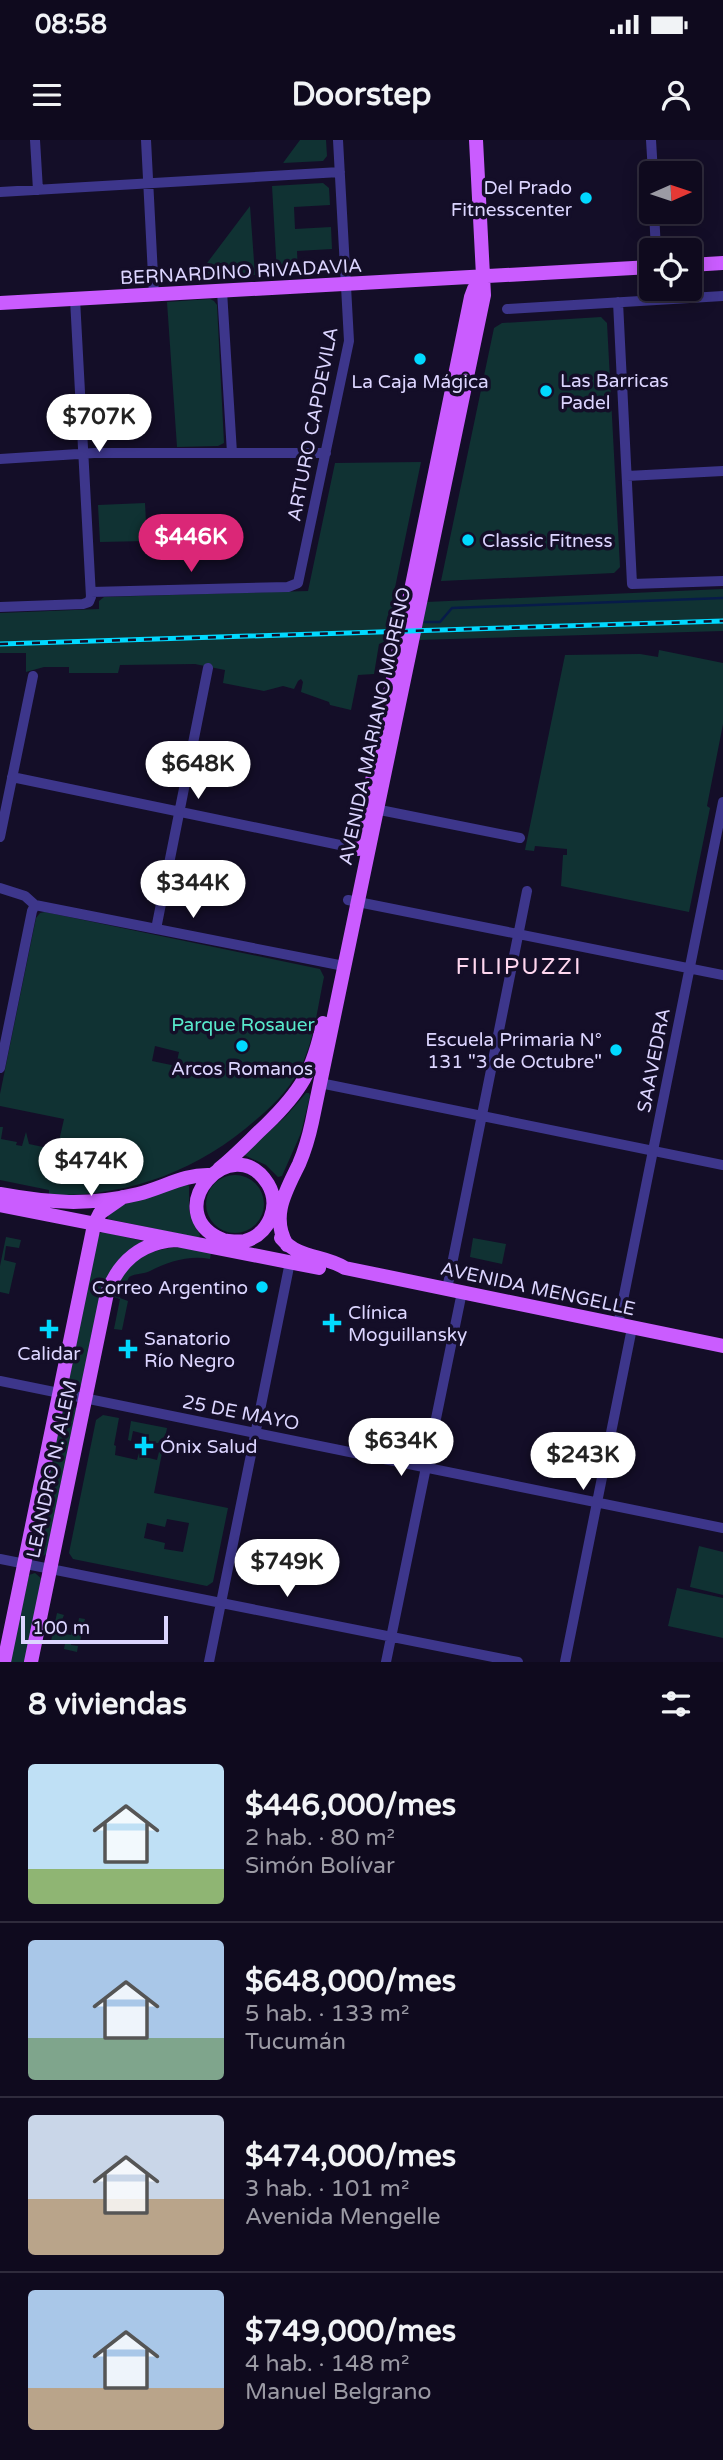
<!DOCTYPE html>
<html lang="es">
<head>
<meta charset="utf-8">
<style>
	:root { --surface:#0f0a1e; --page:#181327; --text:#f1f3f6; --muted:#9b9aa4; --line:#2f2b3c; --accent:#db2777 }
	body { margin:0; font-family:"Varela Round",sans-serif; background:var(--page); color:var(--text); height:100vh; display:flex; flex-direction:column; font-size:26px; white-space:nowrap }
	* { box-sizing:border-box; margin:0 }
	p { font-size:23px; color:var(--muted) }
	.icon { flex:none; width:38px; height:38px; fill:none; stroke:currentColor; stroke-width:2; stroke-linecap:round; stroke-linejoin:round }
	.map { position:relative; height:1522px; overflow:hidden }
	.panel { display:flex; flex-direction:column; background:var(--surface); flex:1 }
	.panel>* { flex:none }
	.needle { width:46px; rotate:87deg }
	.buttons { position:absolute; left:639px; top:21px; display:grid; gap:14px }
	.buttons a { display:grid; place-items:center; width:63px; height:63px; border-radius:7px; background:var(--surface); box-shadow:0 4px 18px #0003,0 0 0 2px var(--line); font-size:35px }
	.scale { position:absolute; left:21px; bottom:18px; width:147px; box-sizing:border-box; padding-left:7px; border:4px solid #dcd5ff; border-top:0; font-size:19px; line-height:24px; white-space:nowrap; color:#dcd5ff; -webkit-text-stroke:5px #140e28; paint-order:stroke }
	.price { position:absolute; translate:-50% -60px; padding:0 16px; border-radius:24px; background:#fff; color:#222; font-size:23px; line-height:46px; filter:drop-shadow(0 2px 4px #0008) }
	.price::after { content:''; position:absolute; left:50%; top:42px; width:21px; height:16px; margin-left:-10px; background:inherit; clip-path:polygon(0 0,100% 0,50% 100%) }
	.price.active { background:var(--accent); color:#fff }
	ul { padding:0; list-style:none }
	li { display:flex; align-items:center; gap:21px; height:175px; padding:0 28px }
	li+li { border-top:2px solid var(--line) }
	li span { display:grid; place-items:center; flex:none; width:196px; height:140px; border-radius:7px; color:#555 }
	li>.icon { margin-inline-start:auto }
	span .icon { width:84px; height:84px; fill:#fffc; stroke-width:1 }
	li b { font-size:30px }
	h2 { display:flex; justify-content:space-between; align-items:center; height:84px; padding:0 28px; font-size:30px }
	.status { display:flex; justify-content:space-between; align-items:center; height:49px; padding:0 35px; background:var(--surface); direction:ltr }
	.status svg { height:19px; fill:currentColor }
	header { display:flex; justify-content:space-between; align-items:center; height:91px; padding:0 28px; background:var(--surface); font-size:32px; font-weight:700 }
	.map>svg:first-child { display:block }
	.green { fill:#103233; fill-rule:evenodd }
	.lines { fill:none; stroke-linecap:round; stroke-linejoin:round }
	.stream { stroke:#071b49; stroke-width:2.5 }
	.minor { stroke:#3d368b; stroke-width:10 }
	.major { stroke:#ca5cff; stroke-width:14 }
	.rail-casing { stroke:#01d9ff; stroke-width:5 }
	.rail { stroke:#140e28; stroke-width:2.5; stroke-dasharray:8; stroke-linecap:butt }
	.poi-dot { fill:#01d9ff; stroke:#140e28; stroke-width:2.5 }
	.labels { text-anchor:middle; stroke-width:7; stroke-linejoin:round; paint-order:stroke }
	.poi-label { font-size:19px; fill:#dcd5ff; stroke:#140e28; text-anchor:start }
	.street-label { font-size:19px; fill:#dcd5ff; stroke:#140e28 }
	.park-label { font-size:19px; fill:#58e8cb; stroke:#140e28 }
	.quarter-label { font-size:23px; letter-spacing:2px; fill:#ffd7ef; stroke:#140e28 }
</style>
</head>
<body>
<div class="status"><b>08:58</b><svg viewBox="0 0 49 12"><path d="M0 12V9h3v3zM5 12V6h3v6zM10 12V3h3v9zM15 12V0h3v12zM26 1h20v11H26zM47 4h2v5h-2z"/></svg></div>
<header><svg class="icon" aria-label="menu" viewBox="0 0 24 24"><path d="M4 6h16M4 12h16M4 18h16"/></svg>Doorstep<svg class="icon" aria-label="person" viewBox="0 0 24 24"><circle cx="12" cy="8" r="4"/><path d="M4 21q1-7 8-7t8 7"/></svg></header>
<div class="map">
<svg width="723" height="1522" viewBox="0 0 723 1522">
	<rect width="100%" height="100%" fill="#140e28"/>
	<path class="green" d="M 300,0 L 326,0 L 327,16 L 323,21 L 283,23 Z
		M 323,43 L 329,48 L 330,65 L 294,67 L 295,89 L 331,87 L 332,109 L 297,111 L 298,133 L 277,134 L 272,46 Z
		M 250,66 L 255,135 L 195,139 Z
		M 210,159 L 214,161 L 217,165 L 224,303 L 218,306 L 177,307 L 167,162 Z
		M 601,177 L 607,183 L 620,427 L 614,433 L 441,441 L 494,188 L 502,183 Z
		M 421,322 L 391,467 L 402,467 L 395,497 L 379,504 L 374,534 L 358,535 L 351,570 L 330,565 L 329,562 L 301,552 L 303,542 L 301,539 L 298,541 L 294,549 L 283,546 L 264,551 L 223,543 L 225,530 L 195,524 L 120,525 L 118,533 L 69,533 L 69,527 L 44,527 L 26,532 L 26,513 L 0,513 L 0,473 L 99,469 L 99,461 L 104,457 L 308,451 L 335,323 Z
		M 145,363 L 147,401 L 100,402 L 98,365 Z
		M 723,449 L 723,491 L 418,500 L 426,462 Z
		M 659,510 L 723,523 L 723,584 L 707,666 L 710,668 L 689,772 L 561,746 L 563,715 L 567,715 L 567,709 L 535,706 L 534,711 L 525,710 L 565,515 L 640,514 L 658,517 Z
		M 45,772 L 320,829 L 324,837 C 318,865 315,894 304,920 C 294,944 277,962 258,978 C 199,1031 128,1057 49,1055 L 49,1050 L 0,1040 L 0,987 L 3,987 L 1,999 L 17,1002 L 16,1005 L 22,1006 L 26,992 L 29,1004 L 57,1010 L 64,979 L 0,966 L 0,954 L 36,778 L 40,773 ZM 155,906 L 179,912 L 176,926 L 152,921 Z
		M 306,953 L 309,953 L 310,956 L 301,993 L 282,1036 L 278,1037 L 266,1025 L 244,1015 L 286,976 Z
		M206 1064a29 29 0 1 1 58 0a29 29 0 1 1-58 0Z
		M 187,1044 L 189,1046 L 189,1071 L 200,1095 L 199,1098 L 108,1079 L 108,1074 L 113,1068 Z
		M 103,1092 L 143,1101 L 127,1113 L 82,1245 L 76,1247 L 69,1241 L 98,1094 Z
		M 6,1097 L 21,1100 L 19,1108 L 6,1106 L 4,1120 L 16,1123 L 9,1154 L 0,1152 L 0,1126 Z
		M 473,1098 L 506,1104 L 502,1124 L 470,1117 Z
		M 179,1107 L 211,1113 L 210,1119 C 189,1115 168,1122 150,1131 C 144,1134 136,1133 129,1137 L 120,1158 L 128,1161 L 122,1190 L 114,1189 L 120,1159 L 114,1157 C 123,1122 145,1110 179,1107 Z
		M 71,1263 L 77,1269 L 47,1414 L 41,1417 L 33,1411 L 64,1265 Z
		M 103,1275 L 119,1278 L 114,1305 L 116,1306 L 115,1315 L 137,1320 L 139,1313 L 141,1316 L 157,1320 L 161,1304 L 149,1301 L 149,1299 L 144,1298 L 145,1294 L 133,1291 L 131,1301 L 128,1300 L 131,1281 L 167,1288 L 154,1353 L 228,1368 L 213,1442 L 207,1446 L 73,1419 L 69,1413 L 96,1280 ZM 167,1379 L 189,1383 L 183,1412 L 164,1409 L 165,1403 L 144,1398 L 147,1383 L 165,1387 Z
		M 699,1406 L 723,1412 L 723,1455 L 690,1447 Z
		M 35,1433 L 42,1439 L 26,1522 L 10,1522 L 29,1435 Z
		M 677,1448 L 723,1458 L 723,1498 L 668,1486 Z
		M 57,1473 L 64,1475 L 59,1487 L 60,1493 L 71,1495 L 74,1483 L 78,1484 L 79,1478 L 85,1479 L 80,1502 L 71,1501 L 71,1505 L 78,1506 L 77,1512 L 64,1509 L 65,1504 L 51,1501 Z"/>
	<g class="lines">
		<path class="stream" d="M 425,482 L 440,482 L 452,468 L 723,458"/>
		<path class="minor" d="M 35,0 L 38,50
			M 146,0 L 154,155
			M 651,0 L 653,33
			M 0,52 L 340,32
			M 654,72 L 656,110
			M 222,151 L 232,313
			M 618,162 L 632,444 L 723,441
			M 507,169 L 723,156
			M 0,319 L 94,313 L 326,313
			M 627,336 L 723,331
			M 91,452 L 288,447 L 298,443 L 349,201 L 338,0
			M 0,467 L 83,464 L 89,462 L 91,457 L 75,159
			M 12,637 L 359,709
			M 370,668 L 520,698
			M 0,697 L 33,536
			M 0,748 L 25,756 L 35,765 L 344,826
			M 348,760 L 723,835
			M 156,789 L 208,528
			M 0,928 L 32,771 L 35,765
			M 320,943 L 723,1025
			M 447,1149 L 527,751
			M 618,1185 L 723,662
			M 0,1241 L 723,1388
			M 0,1419 L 518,1522
			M 209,1522 L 290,1122
			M 386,1522 L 462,1152
			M 565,1522 L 632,1188"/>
		<path class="major" d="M 690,125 L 723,123
			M 0,163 L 651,127
			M 358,709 L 471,157 L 474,149 L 484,136
			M 219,1029 C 236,1015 250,1000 266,985 C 301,951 313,931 323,883
			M 0,1054 C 49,1063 89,1066 138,1054 C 163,1048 184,1034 210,1035
			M 0,1065 L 319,1128
			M 281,1098 C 300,1120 322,1114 345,1128 L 723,1206
			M 218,1100 C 227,1100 236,1103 245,1101 C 269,1094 281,1066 268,1044 C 233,987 156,1072 223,1100
			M 287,1105 C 270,1076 286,1051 299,1024 C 305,1010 309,996 312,982 L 484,155 L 476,0
			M 4,1522 L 94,1085 L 100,1073 L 123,1057
			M 31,1522 L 107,1153 C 119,1121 142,1102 176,1100"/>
		<g class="rail-casing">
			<path id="rail" d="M 0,504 L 723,481"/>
		</g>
		<use href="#rail" class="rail"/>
	</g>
	<g class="poi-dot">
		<circle cx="586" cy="58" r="7"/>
		<circle cx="420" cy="219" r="7"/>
		<circle cx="546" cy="251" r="7"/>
		<circle cx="468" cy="400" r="7"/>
		<circle cx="242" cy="906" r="7"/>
		<circle cx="616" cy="910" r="7"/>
		<circle cx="262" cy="1147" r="7"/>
		<path d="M328.5 1172.5h7v7h7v7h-7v7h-7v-7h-7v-7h7z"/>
		<path d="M45.5 1178.5h7v7h7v7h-7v7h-7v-7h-7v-7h7z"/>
		<path d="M124.5 1198.5h7v7h7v7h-7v7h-7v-7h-7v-7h7z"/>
		<path d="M140.5 1295.5h7v7h7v7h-7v7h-7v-7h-7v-7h7z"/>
	</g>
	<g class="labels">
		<g class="poi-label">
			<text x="572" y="54" text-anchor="end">Del Prado<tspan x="572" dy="22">Fitnesscenter</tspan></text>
			<text x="560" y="247">Las Barricas<tspan x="560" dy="22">Padel</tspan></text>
			<text x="420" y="248" text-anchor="middle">La Caja Mágica</text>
			<text x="482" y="407">Classic Fitness</text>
			<text x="602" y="906" text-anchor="end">Escuela Primaria N°<tspan x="602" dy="22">131 "3 de Octubre"</tspan></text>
			<text x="242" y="935" text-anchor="middle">Arcos Romanos</text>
			<text x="248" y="1154" text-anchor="end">Correo Argentino</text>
			<text x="348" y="1179">Clínica<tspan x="348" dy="22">Moguillansky</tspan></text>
			<text x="144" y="1205">Sanatorio<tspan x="144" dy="22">Río Negro</tspan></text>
			<text x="49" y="1220" text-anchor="middle">Calidar</text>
			<text x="160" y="1313">Ónix Salud</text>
		</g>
		<g class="street-label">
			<text transform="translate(241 131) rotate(-3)" y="7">BERNARDINO RIVADAVIA</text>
			<text transform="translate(312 284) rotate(-79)" y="7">ARTURO CAPDEVILA</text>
			<text transform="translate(374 586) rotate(-78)" y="7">AVENIDA MARIANO MORENO</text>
			<text transform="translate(653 920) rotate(-79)" y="7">SAAVEDRA</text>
			<text transform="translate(538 1148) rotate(12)" y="7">AVENIDA MENGELLE</text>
			<text transform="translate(241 1272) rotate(11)" y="7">25 DE MAYO</text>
			<text transform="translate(51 1329) rotate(-78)" y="7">LEANDRO N. ALEM</text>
		</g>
		<g class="park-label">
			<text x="243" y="891">Parque Rosauer</text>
		</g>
		<g class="quarter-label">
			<text x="519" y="834">FILIPUZZI</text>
		</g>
	</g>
</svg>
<div class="buttons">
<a><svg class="needle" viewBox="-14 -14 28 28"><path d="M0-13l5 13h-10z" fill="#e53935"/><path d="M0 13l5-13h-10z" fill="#9b9aa4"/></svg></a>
<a><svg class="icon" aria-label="locate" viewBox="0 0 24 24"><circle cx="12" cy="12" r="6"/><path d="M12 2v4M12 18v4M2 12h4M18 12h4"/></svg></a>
</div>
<div class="scale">100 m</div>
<b class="price" style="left:99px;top:314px">$707K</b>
<b class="price active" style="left:191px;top:434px">$446K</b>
<b class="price" style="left:198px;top:661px">$648K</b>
<b class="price" style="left:193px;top:780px">$344K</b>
<b class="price" style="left:91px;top:1058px">$474K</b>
<b class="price" style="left:401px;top:1338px">$634K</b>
<b class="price" style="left:583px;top:1352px">$243K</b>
<b class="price" style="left:287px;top:1459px">$749K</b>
</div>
<section class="panel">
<h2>8 viviendas<svg class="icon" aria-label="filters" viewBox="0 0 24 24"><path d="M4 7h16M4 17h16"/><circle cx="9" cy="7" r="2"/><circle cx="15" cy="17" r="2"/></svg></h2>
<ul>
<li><span style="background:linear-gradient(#bfe0f5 75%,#8fb573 0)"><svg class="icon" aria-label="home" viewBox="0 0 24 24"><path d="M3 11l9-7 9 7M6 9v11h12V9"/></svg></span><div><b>$446,000/mes</b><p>2 hab. · 80 m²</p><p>Simón Bolívar</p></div></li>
<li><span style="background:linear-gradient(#a9c7e8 70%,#7fa58c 0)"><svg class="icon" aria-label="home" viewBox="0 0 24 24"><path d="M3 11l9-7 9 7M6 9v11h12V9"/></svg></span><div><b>$648,000/mes</b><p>5 hab. · 133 m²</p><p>Tucumán</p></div></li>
<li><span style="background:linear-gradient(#c9d6e8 60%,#b9a48a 0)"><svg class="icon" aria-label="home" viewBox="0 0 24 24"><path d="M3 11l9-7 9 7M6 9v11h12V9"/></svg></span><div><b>$474,000/mes</b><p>3 hab. · 101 m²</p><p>Avenida Mengelle</p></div></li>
<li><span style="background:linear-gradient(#a9c7e8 70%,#b9a48a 0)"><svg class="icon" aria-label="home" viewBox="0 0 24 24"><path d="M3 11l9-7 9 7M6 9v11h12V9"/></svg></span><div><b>$749,000/mes</b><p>4 hab. · 148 m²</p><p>Manuel Belgrano</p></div></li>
</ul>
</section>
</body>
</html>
